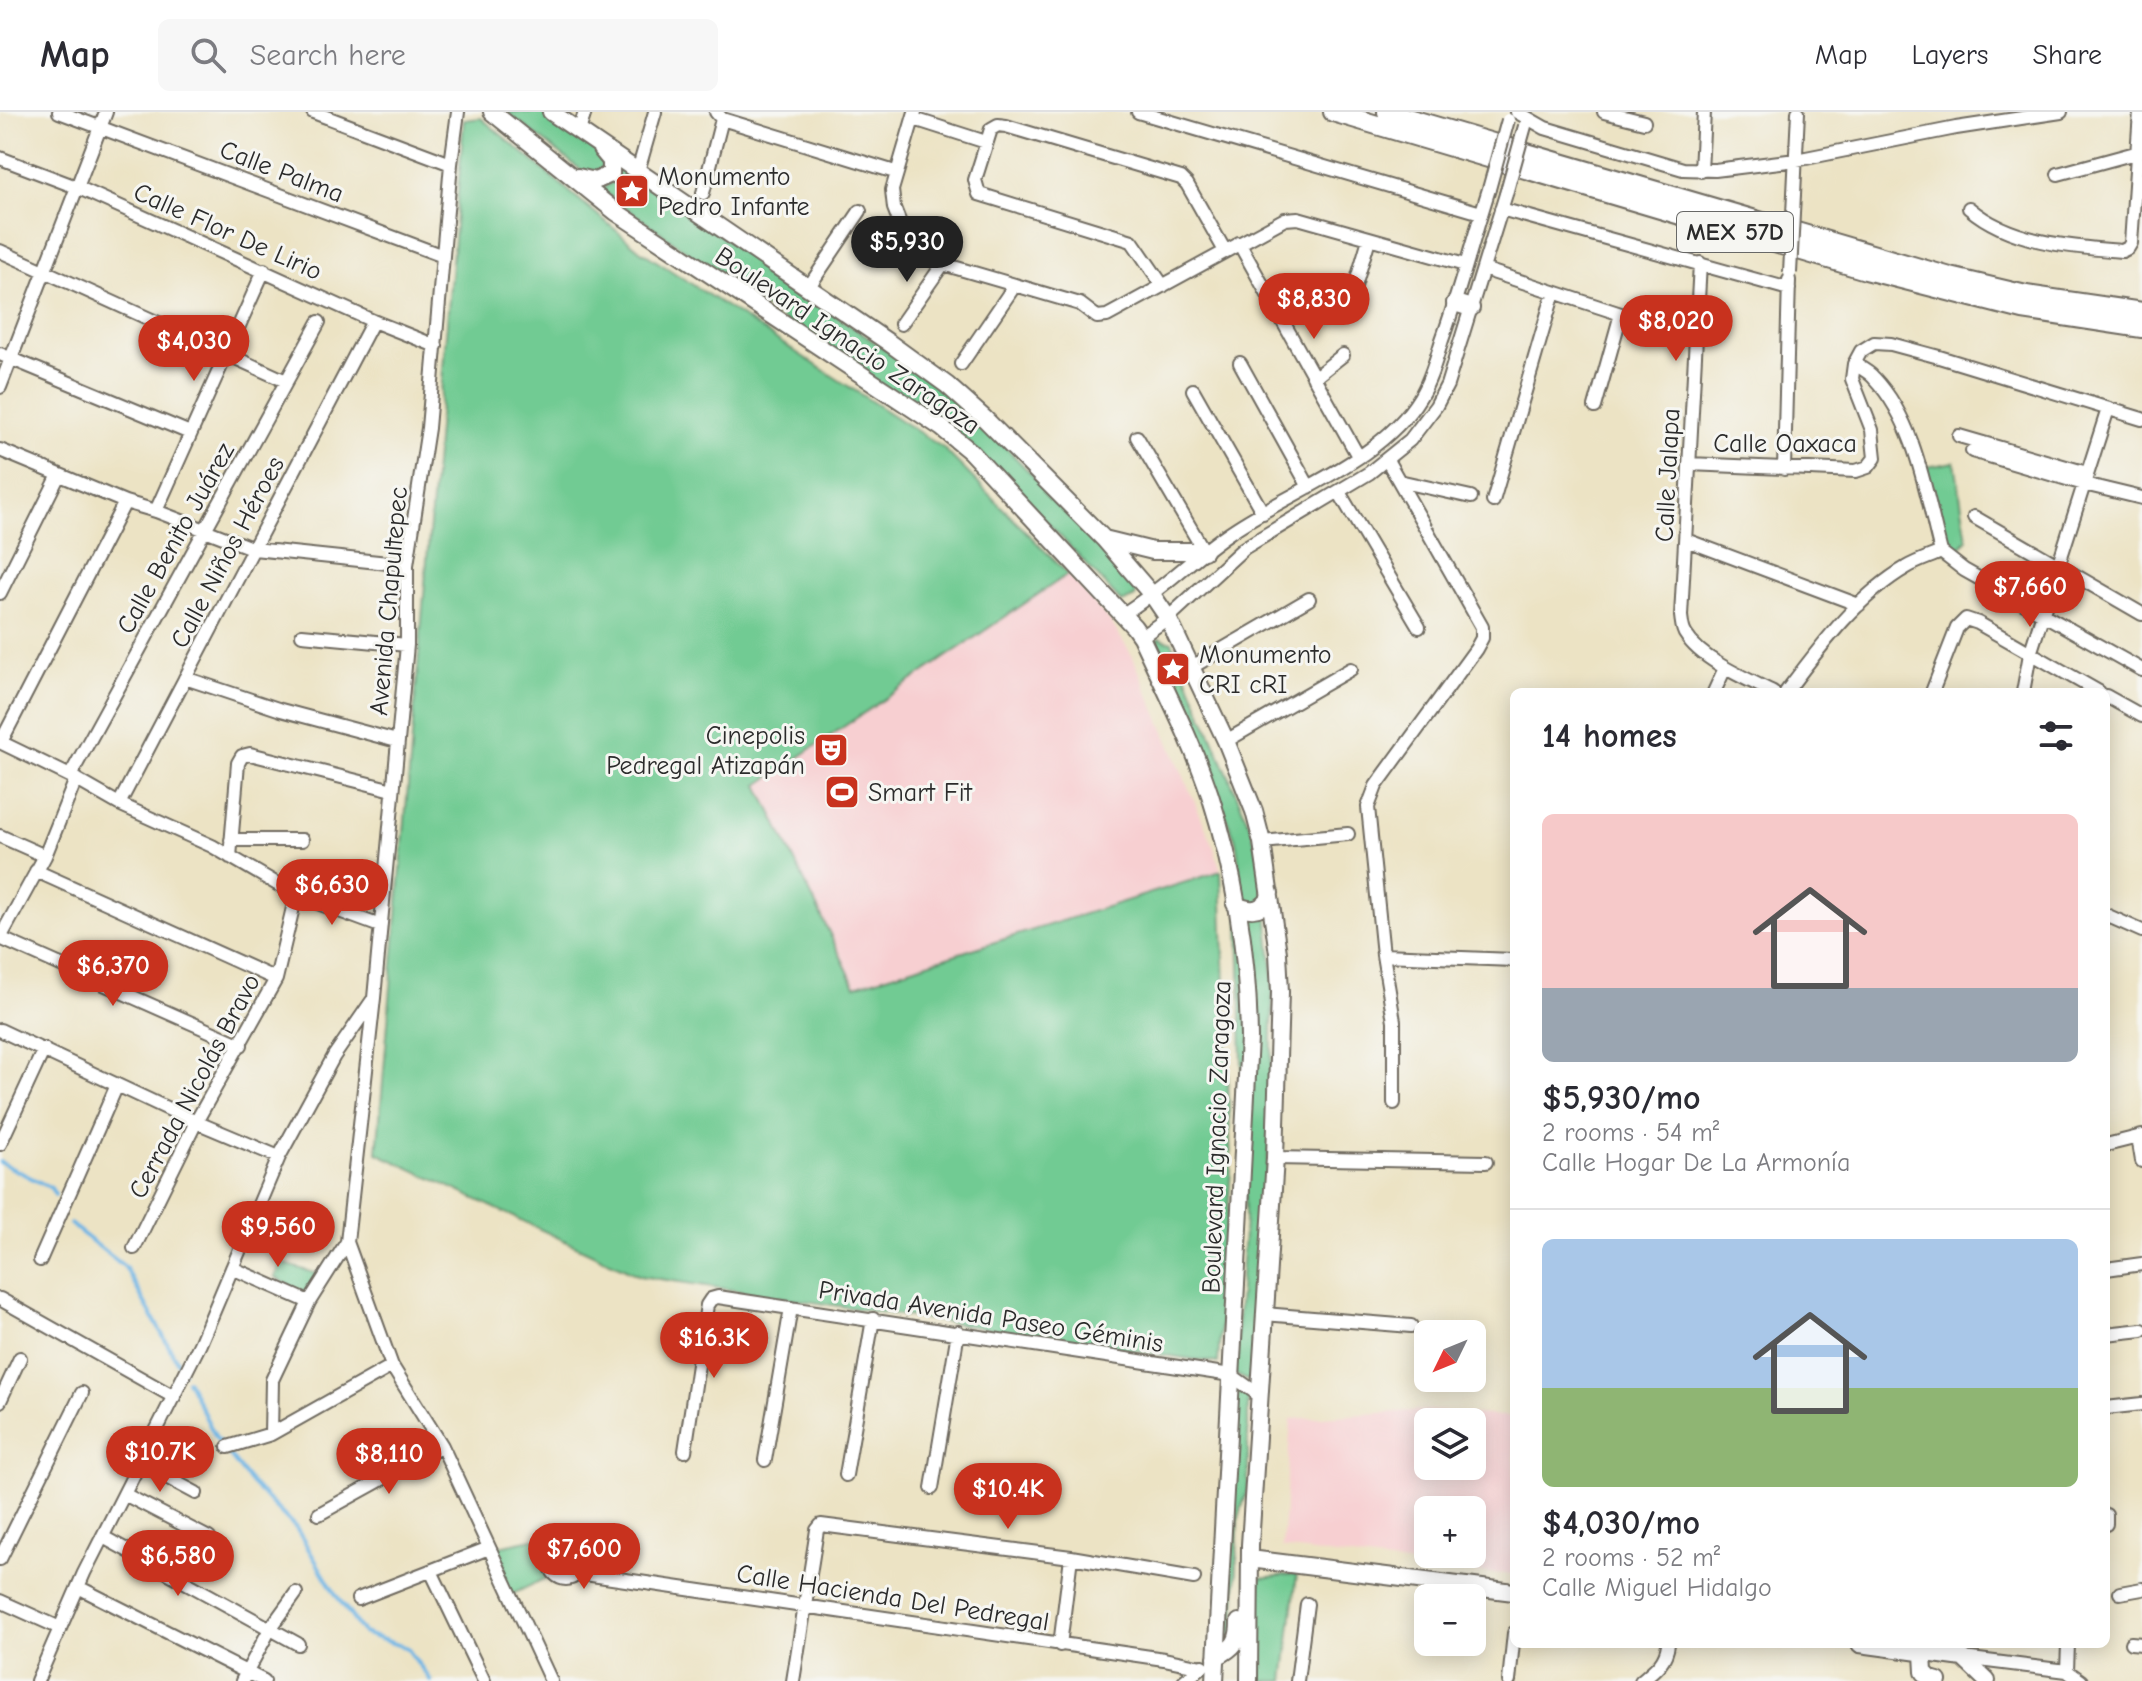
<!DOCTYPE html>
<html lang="en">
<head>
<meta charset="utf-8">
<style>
	:root { --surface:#fff; --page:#f7f7f7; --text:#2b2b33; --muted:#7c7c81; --line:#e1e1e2; --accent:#c8321e }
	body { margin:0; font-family:"Comic Neue",sans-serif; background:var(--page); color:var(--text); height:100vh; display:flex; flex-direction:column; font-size:30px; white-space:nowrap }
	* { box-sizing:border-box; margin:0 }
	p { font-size:26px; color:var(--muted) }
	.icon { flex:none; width:44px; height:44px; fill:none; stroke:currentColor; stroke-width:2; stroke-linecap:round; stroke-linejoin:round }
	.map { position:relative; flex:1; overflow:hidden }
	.sheet { position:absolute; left:1510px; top:576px; width:600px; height:960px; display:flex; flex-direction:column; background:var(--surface); border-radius:12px; box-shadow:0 4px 20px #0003 }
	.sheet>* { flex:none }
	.needle { width:52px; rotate:227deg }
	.controls { position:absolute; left:1414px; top:1208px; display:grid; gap:16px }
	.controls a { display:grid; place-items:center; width:72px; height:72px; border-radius:12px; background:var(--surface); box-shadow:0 4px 20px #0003; font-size:40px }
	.price { position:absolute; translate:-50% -68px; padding:0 18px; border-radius:28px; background:var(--accent); color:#fff; font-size:26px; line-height:52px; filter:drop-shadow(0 2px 4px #0008) }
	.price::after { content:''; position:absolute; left:50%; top:48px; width:24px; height:18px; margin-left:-12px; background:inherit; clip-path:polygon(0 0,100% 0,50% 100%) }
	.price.selected { background:#222; color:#fff }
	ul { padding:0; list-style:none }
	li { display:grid; align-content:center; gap:16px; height:424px; padding:0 32px }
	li+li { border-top:2px solid var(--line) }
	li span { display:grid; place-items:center; height:248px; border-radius:12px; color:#555 }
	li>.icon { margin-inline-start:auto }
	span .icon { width:144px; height:144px; fill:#fffc; stroke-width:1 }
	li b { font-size:34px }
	h2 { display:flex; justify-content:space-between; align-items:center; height:96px; padding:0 32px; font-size:34px }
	header { display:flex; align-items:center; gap:48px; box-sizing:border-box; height:112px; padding:0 40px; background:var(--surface); border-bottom:2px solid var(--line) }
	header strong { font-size:38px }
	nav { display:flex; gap:44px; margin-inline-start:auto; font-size:28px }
	.search { width:560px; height:72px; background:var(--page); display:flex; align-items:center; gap:20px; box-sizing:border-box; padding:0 28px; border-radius:12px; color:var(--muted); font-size:30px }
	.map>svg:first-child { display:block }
	.built { fill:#f7cfd1; fill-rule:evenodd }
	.green { fill:#71cb93; stroke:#4e7b5f; stroke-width:2 }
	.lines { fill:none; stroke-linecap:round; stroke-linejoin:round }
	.stream { stroke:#6db5e5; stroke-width:4 }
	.minor-casing { stroke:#6f6b61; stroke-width:16 }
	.major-casing { stroke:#6f6b61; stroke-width:20 }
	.highway-casing { stroke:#6f6b61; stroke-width:22 }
	.minor { stroke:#fff; stroke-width:12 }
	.major { stroke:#fff; stroke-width:16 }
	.highway { stroke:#fff; stroke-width:18 }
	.minor-bridge-casing { stroke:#6f6b61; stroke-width:16; stroke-linecap:butt }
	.minor-bridge { stroke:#fff; stroke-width:12 }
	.labels { text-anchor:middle; stroke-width:6; stroke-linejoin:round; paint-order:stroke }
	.shield { fill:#f6f6f2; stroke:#686867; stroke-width:2 }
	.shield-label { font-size:24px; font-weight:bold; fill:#2b2b2b }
	.street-label { font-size:26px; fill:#2b2b2b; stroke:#f6f6f2 }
	.poi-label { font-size:26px; fill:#2b2b2b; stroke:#f6f6f2; text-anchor:start }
</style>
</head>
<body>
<header>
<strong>Map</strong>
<div class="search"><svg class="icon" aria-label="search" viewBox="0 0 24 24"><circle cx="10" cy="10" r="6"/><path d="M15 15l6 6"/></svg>Search here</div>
<nav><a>Map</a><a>Layers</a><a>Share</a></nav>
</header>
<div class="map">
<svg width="2142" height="1569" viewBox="0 0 2142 1569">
	<rect width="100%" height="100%" fill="#f6f6f2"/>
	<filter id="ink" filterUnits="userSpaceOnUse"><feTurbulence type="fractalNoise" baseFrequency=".0125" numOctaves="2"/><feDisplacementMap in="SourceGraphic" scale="16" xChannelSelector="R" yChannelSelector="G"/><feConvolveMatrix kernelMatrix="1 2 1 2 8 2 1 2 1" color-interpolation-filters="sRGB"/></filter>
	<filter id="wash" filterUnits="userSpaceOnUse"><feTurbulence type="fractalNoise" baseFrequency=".006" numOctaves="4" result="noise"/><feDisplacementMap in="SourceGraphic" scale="32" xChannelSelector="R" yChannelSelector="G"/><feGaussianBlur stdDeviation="1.8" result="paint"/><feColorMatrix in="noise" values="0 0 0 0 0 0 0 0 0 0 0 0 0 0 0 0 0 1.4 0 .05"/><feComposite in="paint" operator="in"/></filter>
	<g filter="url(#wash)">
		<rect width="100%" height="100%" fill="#ece3c4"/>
		<path class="built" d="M 1068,462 L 1112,512 L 1133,545 L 1213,733 L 1221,759 L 855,874 L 758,673 Z
			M 1425,1298 L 1514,1305 L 1514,1462 L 1467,1460 L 1282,1436 L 1291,1307 ZM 1428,1310 L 1472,1310 L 1472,1354 L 1428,1354 ZM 1428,1398 L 1472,1398 L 1472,1442 L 1428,1442 Z"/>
		<path class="green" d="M 506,0 L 542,0 L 600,41 L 604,50 L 600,58 L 589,64 Z
			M 481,6 L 641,139 L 943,336 L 1068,462 L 758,673 L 855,874 L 1221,759 L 1231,1056 L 1218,1251 L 640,1164 L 377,1041 L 464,8 Z
			M 618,53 L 964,292 L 1138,473 L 1135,485 L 1122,491 L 1010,370 L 601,78 L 616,67 Z
			M 1955,350 L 1967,427 L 1953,444 L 1943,438 L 1921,356 Z
			M 1159,526 L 1172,530 L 1252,719 L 1259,747 L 1264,789 L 1244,797 C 1238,773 1241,750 1235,726 L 1152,533 Z
			M 1267,799 L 1273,864 L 1270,1023 L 1261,1122 L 1253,1271 L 1234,1262 L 1245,1107 L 1239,800 L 1250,807 Z
			M 282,1151 L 318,1162 L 307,1183 L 275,1165 Z
			M 1234,1273 L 1248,1284 L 1248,1376 L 1238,1409 L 1235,1520 L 1219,1537 Z
			M 538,1426 L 546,1466 L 511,1483 L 489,1436 Z
			M 1297,1462 L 1284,1569 L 1259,1569 L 1260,1466 Z"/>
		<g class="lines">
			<path class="stream" d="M 0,1050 L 51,1076 L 55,1083
				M 70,1112 L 125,1155 L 183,1260
				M 187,1268 L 216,1326 L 251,1371 L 296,1416 L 336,1483 L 363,1521 L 407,1536 L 431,1569"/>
		</g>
	</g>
	<g filter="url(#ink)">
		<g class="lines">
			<g class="minor-casing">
				<path id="minor" d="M 59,0 L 443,144
					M 313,0 L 451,52
					M 458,0 L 451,52 L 428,316 L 407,453 L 407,533 L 374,886 L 347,1130 L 392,1254 L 442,1334 L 551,1569
					M 915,0 L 892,78 L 894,96 L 910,137 L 919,143 L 943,152 L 1080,192 L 1097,205 L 1107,204 L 1285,107 L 1298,106 L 1465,153
					M 1138,0 L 1481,101
					M 1517,0 L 1545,16 L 1683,57 L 1715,58 L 1796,48 L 1956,16 L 2061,0
					M 1604,0 L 1644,10
					M 722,7 L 895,60
					M 914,7 L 986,30
					M 579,19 L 585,0
					M 0,46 L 79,76 L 373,209 L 436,234
					M 638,59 L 655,0
					M 1701,59 L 1704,0
					M 2058,62 L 2139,40
					M 703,81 L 722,7 L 716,0
					M 1794,82 L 1798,0
					M 1969,96 C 2010,131 2070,135 2122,139 L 2128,136 L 2131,131 L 2140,0
					M 1501,97 L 1789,177
					M 1239,131 L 1358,344
					M 0,139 L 286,269
					M 1700,151 L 1681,504 C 1682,511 1682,518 1686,523 C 1701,548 1747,567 1773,580
					M 1483,157 L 1621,202 L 1595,295
					M 1163,174 L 1132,129 L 979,82 L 975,68 L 991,17 L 998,13 L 1006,14 L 1181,66 L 1187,72 L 1225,139
					M 808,176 L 860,99
					M 1351,188 L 1369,127
					M 901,212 L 943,152
					M 0,242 L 190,321
					M 1240,251 L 1309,375
					M 961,252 L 1015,173
					M 1854,252 C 1861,256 1869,260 1874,266 C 1916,310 1926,383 1941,440
					M 1314,266 L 1343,243
					M 0,275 L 106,0
					M 1193,278 L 1263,401
					M 1959,324 L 2087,361
					M 1137,325 L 1204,439
					M 0,338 L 125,390 L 156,399 L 254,437 L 407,453
					M 1972,339 L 2084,372 L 2142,386
					M 1387,348 L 1482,515 L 1482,526 L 1476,537 L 1376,674 L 1368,695 L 1383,843 L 1394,909 L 1394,991
					M 1689,352 L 1856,359 L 1868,355 L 1875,346 L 1872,318 L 1852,267 L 1854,252 L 1861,239 L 1874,231 L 1891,232 L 1939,245 L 2142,307
					M 1784,357 L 1789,168
					M 1399,369 L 1471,385
					M 1339,380 L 1419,515
					M 1493,389 L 1554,180
					M 156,399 L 264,158
					M 1974,405 L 2142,502
					M 1686,428 L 1859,493
					M 1941,440 L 1964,458 L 2142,558
					M 0,481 L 59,363
					M 1123,502 C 1162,478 1192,446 1229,421 C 1289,379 1381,350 1420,285 C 1431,267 1436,247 1442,228 C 1460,178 1473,127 1489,77
					M 302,523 L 407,533
					M 1141,525 L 1168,506 L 1244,436 L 1369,361 L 1410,328 L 1436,294 L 1447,273 L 1506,82
					M 1192,555 L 1309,487
					M 185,566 L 281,598 L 397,629
					M 1714,580 L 1725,556
					M 1786,580 C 1820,535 1857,484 1907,455 C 1917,449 1930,445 1941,440
					M 1932,580 L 1957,516 L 1966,507 L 1978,511 L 2099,580
					M 2023,580 L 2030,542 L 2108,297
					M 2106,584 L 2142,604
					M 1226,629 L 1351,557
					M 0,630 L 70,664 L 119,692 L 212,734 L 296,783 L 380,814
					M 1,630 L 125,390
					M 70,664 L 319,210
					M 119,692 L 373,209
					M 0,724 L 45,744
					M 231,728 L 302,728
					M 1262,730 L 1348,722
					M 230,745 L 238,651 L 242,644 L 250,642 L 393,678
					M 36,759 L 276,867
					M 2106,803 L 2142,819
					M 0,826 L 241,933
					M 0,826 L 45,744 L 76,667
					M 1383,843 L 1514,848
					M 0,918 L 196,1010 L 279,1045
					M 2138,1025 L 2142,1049
					M 0,1032 L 44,937
					M 2106,1033 L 2142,1024
					M 1275,1046 L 1486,1050
					M 134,1136 L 196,1010 L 276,867 L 296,783
					M 40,1148 L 117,973
					M 232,1156 L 309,1190
					M 2106,1157 L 2142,1152
					M 0,1187 L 174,1285
					M 1264,1202 L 1411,1214
					M 2106,1222 L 2142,1218
					M 0,1289 L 20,1246
					M 2106,1296 L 2142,1292
					M 271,1322 L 272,1268 L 309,1190 L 347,1130
					M 228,1335 L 271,1322 L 392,1254
					M 685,1339 L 707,1193 L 711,1187 L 718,1185 L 1231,1263 L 1259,1283
					M 765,1348 L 791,1196
					M 140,1351 L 196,1381
					M 846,1363 L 873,1207
					M 932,1376 L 958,1220
					M 124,1382 L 209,1426
					M 319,1402 L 442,1334
					M 2106,1403 L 2106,1412
					M 103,1425 L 298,1532
					M551 1452a15 15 0 1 1 30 0a15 15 0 1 1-30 0Z
					M 0,1447 L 82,1281
					M 431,1459 L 484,1569
					M 578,1461 L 1164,1547 L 1202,1555
					M 78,1475 L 264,1569
					M 2120,1481 L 2142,1477
					M 358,1487 L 489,1436
					M 0,1489 L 60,1516
					M 2131,1531 L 2142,1532
					M 1060,1533 L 1071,1445
					M 1963,1546 L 2067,1559 L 2081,1569
					M 2067,1559 L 2068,1532
					M 37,1569 L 84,1461 L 200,1232 L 279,1045 L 334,944 L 372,889
					M 242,1569 L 270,1517 L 296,1481
					M 793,1569 L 817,1418 L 821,1413 L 1071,1445 L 1194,1466
					M 1184,1569 L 1203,1554
					M 1297,1569 L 1307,1492
					M 1509,1569 L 1514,1521
					M 1641,1569 C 1654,1558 1666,1550 1668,1532"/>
			</g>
			<g class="major-casing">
				<path id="major" d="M 492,0 L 616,100 L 942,316 L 970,339 L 1134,515 L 1141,525 C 1165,577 1192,629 1210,683 C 1235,761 1248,845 1249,926 L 1215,1569
					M 551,0 L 888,230 L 947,273 L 984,306 L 1104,427 L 1153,484 L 1168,506 L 1226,629 L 1254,699 L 1262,730 L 1278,841 L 1280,880 L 1275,1046 L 1250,1433 L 1249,1569
					M 578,65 L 595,69 L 611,62 L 611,49 L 601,37
					M 1455,191 L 1471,196
					M 1104,427 L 1153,439 L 1204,439
					M 1235,792 C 1248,799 1258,800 1268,789 L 1270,781
					M 1250,1447 L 1514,1480
					M 1860,1532 L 1963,1546 L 1987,1569
					M 1923,1542 L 1924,1560 L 1931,1567 L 1938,1569
					M 1216,1545 C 1234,1536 1239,1530 1239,1510"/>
			</g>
			<g class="highway-casing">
				<path id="highway" d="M 1333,0 L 1866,158 L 2023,198 L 2142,216
					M 1387,0 L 1950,165 L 2026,183 L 2142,200"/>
			</g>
			<use href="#minor" class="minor"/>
			<use href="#major" class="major"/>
			<use href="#highway" class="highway"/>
			<g class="minor-bridge-casing">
				<path id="minor-bridge" d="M 1489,77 L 1508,8
					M 1506,82 L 1525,14
					M 1790,161 L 1794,82"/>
			</g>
			<use href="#minor-bridge" class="minor-bridge"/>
		</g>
	</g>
	<defs>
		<g id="sight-square" transform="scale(1.8)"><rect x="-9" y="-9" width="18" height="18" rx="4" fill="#c8321e" stroke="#f6f6f2"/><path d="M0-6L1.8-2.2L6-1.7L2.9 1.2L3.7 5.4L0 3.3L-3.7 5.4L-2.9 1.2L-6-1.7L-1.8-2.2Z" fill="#fff"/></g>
		<g id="theatre-square" transform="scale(1.8)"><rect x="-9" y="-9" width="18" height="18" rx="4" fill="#c8321e" stroke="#f6f6f2"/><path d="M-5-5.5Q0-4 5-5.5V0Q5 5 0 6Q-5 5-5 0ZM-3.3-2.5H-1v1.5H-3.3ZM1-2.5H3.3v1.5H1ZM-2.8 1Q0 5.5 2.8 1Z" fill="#fff"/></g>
		<g id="stadium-square" transform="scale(1.8)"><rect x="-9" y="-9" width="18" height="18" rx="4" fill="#c8321e" stroke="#f6f6f2"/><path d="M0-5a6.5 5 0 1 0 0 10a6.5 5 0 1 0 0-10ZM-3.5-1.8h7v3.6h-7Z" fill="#fff"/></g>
	</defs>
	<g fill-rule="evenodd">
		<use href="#sight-square" x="632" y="79"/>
		<use href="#sight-square" x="1173" y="557"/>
		<use href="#theatre-square" x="831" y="638"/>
		<use href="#stadium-square" x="842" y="680"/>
	</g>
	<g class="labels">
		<rect class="shield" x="1677" y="100" width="116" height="40" rx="6"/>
		<g class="shield-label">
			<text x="1735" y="128">MEX 57D</text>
		</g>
		<g class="street-label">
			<text transform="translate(282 59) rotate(21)" y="9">Calle Palma</text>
			<text transform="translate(228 119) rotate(24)" y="9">Calle Flor De Lirio</text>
			<text transform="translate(848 228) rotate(34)" y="9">Boulevard Ignacio Zaragoza</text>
			<text x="1785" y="340">Calle Oaxaca</text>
			<text transform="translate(1667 363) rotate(-87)" y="9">Calle Jalapa</text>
			<text transform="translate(175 426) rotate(-61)" y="9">Calle Benito Juárez</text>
			<text transform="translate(227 440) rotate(-62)" y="9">Calle Niños Héroes</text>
			<text transform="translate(388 489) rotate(-85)" y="9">Avenida Chapultepec</text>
			<text transform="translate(194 974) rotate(-62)" y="9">Cerrada Nicolás Bravo</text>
			<text transform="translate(1216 1025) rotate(-88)" y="9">Boulevard Ignacio Zaragoza</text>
			<text transform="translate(991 1204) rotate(9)" y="9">Privada Avenida Paseo Géminis</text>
			<text transform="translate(893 1485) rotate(9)" y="9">Calle Hacienda Del Pedregal</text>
		</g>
		<g class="poi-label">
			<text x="658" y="73">Monumento<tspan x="658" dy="30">Pedro Infante</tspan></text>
			<text x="1199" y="551">Monumento<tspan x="1199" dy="30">CRI cRI</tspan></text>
			<text x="805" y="632" text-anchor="end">Cinepolis<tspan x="805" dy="30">Pedregal Atizapán</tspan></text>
			<text x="868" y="689">Smart Fit</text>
		</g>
	</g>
</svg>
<div class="controls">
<a><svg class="needle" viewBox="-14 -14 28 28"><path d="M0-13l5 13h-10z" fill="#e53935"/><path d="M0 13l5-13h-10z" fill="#7c7c81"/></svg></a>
<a><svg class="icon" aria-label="layers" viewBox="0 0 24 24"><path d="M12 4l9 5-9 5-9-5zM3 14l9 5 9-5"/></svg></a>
<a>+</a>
<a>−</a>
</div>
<b class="price selected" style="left:907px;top:172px">$5,930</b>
<b class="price" style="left:1314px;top:229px">$8,830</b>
<b class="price" style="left:1676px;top:251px">$8,020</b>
<b class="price" style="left:194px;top:271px">$4,030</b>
<b class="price" style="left:2030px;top:517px">$7,660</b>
<b class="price" style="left:332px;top:815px">$6,630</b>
<b class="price" style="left:113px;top:896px">$6,370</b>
<b class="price" style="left:278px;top:1157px">$9,560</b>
<b class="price" style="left:714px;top:1268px">$16.3K</b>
<b class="price" style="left:160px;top:1382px">$10.7K</b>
<b class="price" style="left:389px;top:1384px">$8,110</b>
<b class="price" style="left:1008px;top:1419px">$10.4K</b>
<b class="price" style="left:584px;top:1479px">$7,600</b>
<b class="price" style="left:178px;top:1486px">$6,580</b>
<section class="sheet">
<h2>14 homes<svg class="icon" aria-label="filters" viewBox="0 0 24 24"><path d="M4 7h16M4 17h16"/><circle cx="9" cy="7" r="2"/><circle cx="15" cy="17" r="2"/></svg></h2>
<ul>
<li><span style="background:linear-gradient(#f6c9c9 70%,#9aa5b1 0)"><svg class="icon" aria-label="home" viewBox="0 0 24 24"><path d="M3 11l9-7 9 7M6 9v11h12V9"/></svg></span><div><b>$5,930/mo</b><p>2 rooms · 54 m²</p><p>Calle Hogar De La Armonía</p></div></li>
<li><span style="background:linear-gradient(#a9c7e8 60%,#8fb573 0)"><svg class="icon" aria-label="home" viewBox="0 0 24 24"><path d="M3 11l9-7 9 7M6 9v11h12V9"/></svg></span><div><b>$4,030/mo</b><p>2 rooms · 52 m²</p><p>Calle Miguel Hidalgo</p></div></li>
</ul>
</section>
</div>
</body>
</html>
